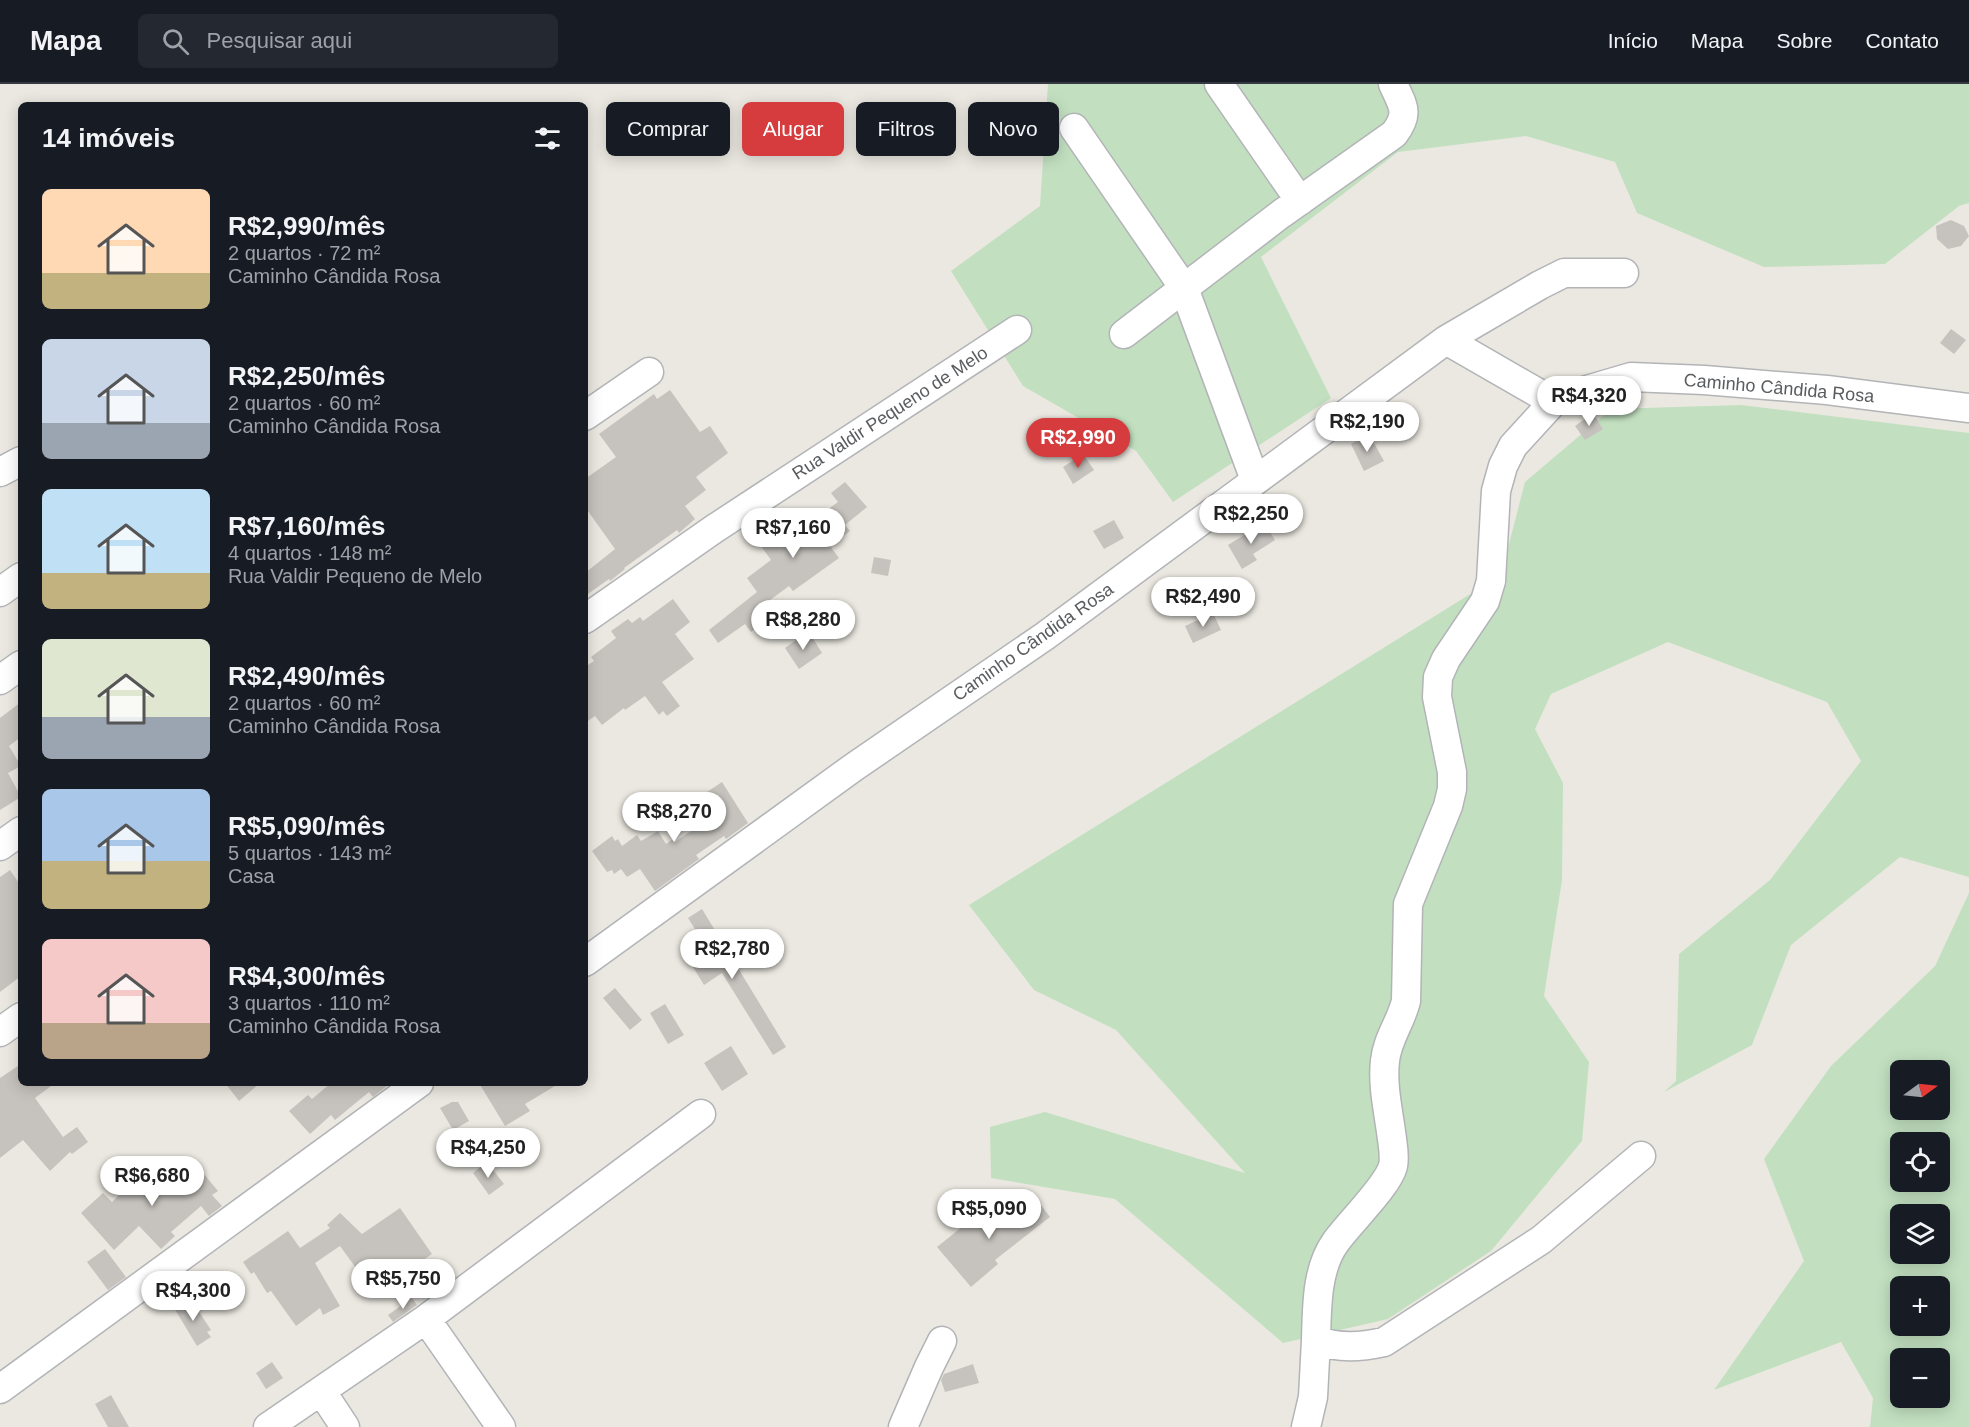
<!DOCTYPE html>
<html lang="pt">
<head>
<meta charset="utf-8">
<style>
	:root { --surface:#171b24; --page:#242831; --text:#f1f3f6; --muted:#9ea1a6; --line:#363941; --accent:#d63c3d }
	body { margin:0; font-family:Helvetica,sans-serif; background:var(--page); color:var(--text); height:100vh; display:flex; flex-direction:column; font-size:22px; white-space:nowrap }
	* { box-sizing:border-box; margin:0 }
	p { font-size:20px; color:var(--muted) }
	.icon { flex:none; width:33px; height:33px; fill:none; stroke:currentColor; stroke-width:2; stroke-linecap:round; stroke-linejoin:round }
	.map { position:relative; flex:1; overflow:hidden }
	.sheet { position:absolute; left:18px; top:18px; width:570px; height:984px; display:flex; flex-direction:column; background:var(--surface); border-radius:9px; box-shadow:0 3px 15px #0003 }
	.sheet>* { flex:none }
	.banner { position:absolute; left:606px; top:18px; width:570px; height:54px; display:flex; gap:12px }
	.needle { width:39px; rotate:75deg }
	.controls { position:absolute; left:1890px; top:976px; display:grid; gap:12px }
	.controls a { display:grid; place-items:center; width:60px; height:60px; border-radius:9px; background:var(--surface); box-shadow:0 3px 15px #0003; font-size:30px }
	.price { position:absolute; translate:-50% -51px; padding:0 14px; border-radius:21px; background:#fff; color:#222; font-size:20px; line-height:39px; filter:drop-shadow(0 2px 3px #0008) }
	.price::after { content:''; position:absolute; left:50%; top:36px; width:18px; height:14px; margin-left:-9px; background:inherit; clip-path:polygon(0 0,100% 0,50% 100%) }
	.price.active { background:var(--accent); color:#fff }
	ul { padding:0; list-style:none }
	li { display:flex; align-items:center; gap:18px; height:150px; padding:0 24px }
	li span { display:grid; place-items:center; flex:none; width:168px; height:120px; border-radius:9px; color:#555 }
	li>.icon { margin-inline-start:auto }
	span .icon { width:72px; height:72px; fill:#fffc; stroke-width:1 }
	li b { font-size:26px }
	h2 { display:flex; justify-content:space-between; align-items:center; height:72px; padding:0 24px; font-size:26px }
	.chip { padding:0 21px; border-radius:9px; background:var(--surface); box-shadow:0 3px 15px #0003; font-size:21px; line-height:54px }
	.chip.active { background:var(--accent); color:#fff }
	header { display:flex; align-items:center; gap:36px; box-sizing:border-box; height:84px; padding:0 30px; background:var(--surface); border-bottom:2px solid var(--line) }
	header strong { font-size:28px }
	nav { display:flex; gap:33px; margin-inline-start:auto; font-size:21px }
	.search { width:420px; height:54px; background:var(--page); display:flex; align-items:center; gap:15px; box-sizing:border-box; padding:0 21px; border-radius:9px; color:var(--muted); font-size:22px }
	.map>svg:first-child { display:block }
	.green { fill:#c2e0c0; fill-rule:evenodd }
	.building { fill:#c6c3be }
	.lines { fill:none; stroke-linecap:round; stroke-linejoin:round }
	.minor-casing { stroke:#b2b4b7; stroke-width:31 }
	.minor { stroke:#fff; stroke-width:28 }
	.labels { text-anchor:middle; stroke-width:4.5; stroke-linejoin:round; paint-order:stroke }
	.street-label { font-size:18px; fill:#5a5d60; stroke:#fff }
</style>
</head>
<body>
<header>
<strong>Mapa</strong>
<div class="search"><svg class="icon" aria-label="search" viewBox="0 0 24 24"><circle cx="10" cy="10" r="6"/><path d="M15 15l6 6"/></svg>Pesquisar aqui</div>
<nav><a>Início</a><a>Mapa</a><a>Sobre</a><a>Contato</a></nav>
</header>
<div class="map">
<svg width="1969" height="1343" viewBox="0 0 1969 1343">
	<rect width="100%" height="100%" fill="#ebe8e1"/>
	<path class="green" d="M 1048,0 L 1969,0 L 1969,119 L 1959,122 L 1885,180 L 1764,183 L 1637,129 L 1615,78 L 1526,52 L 1398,68 L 1261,173 L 1331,314 L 1173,418 L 1136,367 L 1023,302 L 951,187 L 1040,122 Z
		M 1741,321 L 1969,349 L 1969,793 L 1900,773 L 1791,861 L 1752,961 L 1664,1008 L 1676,997 L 1679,870 L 1770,796 L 1861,677 L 1827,618 L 1668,558 L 1551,610 L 1535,645 L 1563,699 L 1562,796 L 1544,912 L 1589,978 L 1582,1057 L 1491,1167 L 1388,1235 L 1283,1259 L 1115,1115 L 991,1094 L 990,1043 L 1045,1028 L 1245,1089 L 1116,946 L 1034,906 L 969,821 L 1501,491 L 1525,398 L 1611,325 Z
		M 1969,809 L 1969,1343 L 1870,1343 L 1873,1314 L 1841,1258 L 1714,1306 L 1804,1177 L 1764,1075 L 1831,982 L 1935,882 ZM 1900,987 L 1940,987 L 1940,1026 L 1900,1026 ZM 1900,1059 L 1940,1059 L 1940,1098 L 1900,1098 ZM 1900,1131 L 1940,1131 L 1940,1170 L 1900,1170 ZM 1900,1203 L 1940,1203 L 1940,1242 L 1900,1242 ZM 1900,1275 L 1940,1275 L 1940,1314 L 1900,1314 Z"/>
	<path class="building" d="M 1951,136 L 1964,142 L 1969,152 L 1961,162 L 1948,165 L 1937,155 L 1936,142 Z
		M 1951,245 L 1966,256 L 1954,270 L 1940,259 Z
		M 670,306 L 700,348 L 710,342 L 728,369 L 696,393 L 706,406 L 685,422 L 695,435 L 679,449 L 677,446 L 624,484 L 625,485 L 610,497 L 609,495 L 585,512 L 585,489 L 615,465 L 585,423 L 585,395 L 616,373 L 599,350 L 654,310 L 657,315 Z
		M 1593,329 L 1603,345 L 1585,356 L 1575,342 Z
		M 1369,350 L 1384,377 L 1364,387 L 1351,360 Z
		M 1083,370 L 1094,386 L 1073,400 L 1063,383 Z
		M 845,398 L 867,423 L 845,441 L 850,447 L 830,462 L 839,474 L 793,507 L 789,502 L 762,522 L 770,534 L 751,548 L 745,540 L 718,559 L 709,546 L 757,508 L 747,494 L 771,476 L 758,458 L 801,428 L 809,439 L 838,418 L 831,409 Z
		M 1114,436 L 1124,454 L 1104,465 L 1093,447 Z
		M 1264,439 L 1275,456 L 1253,470 L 1257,476 L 1242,485 L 1228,461 Z
		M 874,473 L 891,476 L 888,492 L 871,489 Z
		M 673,515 L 690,538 L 675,550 L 694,575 L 662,598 L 680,622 L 667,632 L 663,627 L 659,631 L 645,612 L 625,626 L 624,624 L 602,641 L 595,632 L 585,639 L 585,583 L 594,577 L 591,573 L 616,554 L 611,547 L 628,535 L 632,539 L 640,533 L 643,537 Z
		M 1213,529 L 1221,546 L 1193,559 L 1185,542 Z
		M 803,551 L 807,556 L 812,553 L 822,569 L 799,585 L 785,564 Z
		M 21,618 L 21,653 L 9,662 L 21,682 L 8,689 L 21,713 L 0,726 L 0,634 Z
		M 722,698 L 748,739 L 726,755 L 724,752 L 696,771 L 699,775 L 655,807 L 640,785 L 627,793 L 621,785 L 614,790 L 612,786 L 607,788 L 592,767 L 612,752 L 615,757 L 618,755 L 622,762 L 637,751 L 641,757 L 658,747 L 666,760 L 673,755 L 675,758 L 711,733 L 698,714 Z
		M 10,786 L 21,802 L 21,892 L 0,908 L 0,793 Z
		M 702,825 L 786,963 L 773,971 L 722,889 L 704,901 L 693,883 L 711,871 L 688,834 Z
		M 615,904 L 642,936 L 630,946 L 603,914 Z
		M 665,920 L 684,951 L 668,960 L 650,929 Z
		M 731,962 L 748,990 L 722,1007 L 704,979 Z
		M 21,980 L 21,999 L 55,999 L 35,1014 L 63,1053 L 77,1043 L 88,1058 L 72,1070 L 70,1068 L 50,1087 L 23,1056 L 0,1074 L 0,994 Z
		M 225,999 L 260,999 L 239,1017 Z
		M 331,999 L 386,999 L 388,1001 L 373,1013 L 369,1008 L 335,1036 L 331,1031 L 310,1050 L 289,1027 L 308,1011 L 312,1015 Z
		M 479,999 L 560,999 L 525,1020 L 530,1027 L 505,1042 Z
		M 452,1018 L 458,1018 L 469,1037 L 453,1046 L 440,1024 Z
		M 161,1077 L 180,1099 L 199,1084 L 218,1107 L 212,1111 L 222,1122 L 209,1132 L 201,1122 L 171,1148 L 175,1152 L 161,1165 L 139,1142 L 114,1166 L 81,1129 L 103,1109 L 112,1118 L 121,1109 L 123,1111 Z
		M 487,1078 L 504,1100 L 489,1111 L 473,1089 Z
		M 1035,1113 L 1050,1133 L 995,1176 L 998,1180 L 971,1203 L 937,1163 L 987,1123 L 1001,1140 Z
		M 400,1124 L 432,1170 L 399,1193 L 396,1188 L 381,1199 L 365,1177 L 356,1184 L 340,1162 L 315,1179 L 340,1222 L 323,1231 L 320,1224 L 296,1242 L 271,1207 L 267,1209 L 254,1188 L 251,1190 L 243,1178 L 288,1147 L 300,1164 L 330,1144 L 327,1141 L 340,1129 L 362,1150 Z
		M 105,1165 L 126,1193 L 108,1206 L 87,1178 Z
		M 190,1214 L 211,1246 L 207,1248 L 211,1253 L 197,1262 L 174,1224 Z
		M 412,1214 L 417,1221 L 393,1238 L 388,1231 Z
		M 272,1278 L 283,1294 L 266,1305 L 256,1289 Z
		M 973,1280 L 979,1299 L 945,1308 L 941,1296 L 944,1290 Z
		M 111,1311 L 129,1343 L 108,1343 L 95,1320 Z"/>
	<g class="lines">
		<g class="minor-casing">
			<path id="minor" d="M 1219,0 L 1300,117
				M 1074,44 L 1184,204 L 1255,396
				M 1124,250 L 1281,130 L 1394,50 C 1410,29 1403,22 1393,0
				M 1446,256 L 1540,201 L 1564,189 L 1624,189
				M 585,332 L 649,288
				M 0,388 L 21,377
				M 0,508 L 21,493
				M 585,535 L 714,445 L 1017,246
				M 0,596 L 21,581
				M 0,762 L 21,747
				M 585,878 L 854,683 L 1045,552 L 1446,256 L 1538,309 L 1556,315 L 1631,293 L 1704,296 L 1827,306 L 1969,324
				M 0,948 L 21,933
				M 426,1235 L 501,1343
				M 1316,1256 C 1317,1225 1316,1186 1335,1159 C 1349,1139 1388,1102 1393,1082 C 1395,1073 1393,1063 1392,1055 C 1389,1030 1382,1002 1385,977 C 1387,955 1401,938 1406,917 L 1408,820 L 1448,722 L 1452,705 L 1452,688 L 1437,613 L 1438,593 L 1446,575 L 1485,517 L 1491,497 L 1496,407 L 1503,382 L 1513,362 L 1556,315
				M 0,1305 L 419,999
				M 322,1308 L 345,1343
				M 268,1343 L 426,1235 L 701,1030
				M 903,1343 L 929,1283 L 942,1257
				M 1306,1343 L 1313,1313 L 1316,1256 C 1339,1265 1361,1263 1384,1258 L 1541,1156 L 1641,1072"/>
		</g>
		<use href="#minor" class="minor"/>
	</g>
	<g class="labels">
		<g class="street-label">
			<text transform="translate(1779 304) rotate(5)" y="6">Caminho Cândida Rosa</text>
			<text transform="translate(890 329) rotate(-33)" y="6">Rua Valdir Pequeno de Melo</text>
			<text transform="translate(1033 558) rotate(-35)" y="6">Caminho Cândida Rosa</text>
		</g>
	</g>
</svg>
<div class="controls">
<a><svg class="needle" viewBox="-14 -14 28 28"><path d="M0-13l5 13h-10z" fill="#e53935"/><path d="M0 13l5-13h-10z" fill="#9ea1a6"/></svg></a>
<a><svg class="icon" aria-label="locate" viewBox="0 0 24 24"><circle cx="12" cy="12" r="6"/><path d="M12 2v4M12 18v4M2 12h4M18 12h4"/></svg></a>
<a><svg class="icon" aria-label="layers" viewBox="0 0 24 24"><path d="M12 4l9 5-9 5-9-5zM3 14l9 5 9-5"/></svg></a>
<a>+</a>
<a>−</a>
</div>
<b class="price" style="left:1589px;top:343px">R$4,320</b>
<b class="price" style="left:1367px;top:369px">R$2,190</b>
<b class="price active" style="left:1078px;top:385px">R$2,990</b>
<b class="price" style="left:1251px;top:461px">R$2,250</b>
<b class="price" style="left:793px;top:475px">R$7,160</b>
<b class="price" style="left:1203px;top:544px">R$2,490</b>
<b class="price" style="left:803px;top:567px">R$8,280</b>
<b class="price" style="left:674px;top:759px">R$8,270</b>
<b class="price" style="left:732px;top:896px">R$2,780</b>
<b class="price" style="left:488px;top:1095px">R$4,250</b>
<b class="price" style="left:152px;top:1123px">R$6,680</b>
<b class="price" style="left:989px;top:1156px">R$5,090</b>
<b class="price" style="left:403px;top:1226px">R$5,750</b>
<b class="price" style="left:193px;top:1238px">R$4,300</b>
<div class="banner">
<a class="chip">Comprar</a>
<a class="chip active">Alugar</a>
<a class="chip">Filtros</a>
<a class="chip">Novo</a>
</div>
<section class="sheet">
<h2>14 imóveis<svg class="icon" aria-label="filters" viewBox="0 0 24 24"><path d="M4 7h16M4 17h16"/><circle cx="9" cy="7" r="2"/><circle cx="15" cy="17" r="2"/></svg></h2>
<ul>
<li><span style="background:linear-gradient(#ffd9b3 70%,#c2b280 0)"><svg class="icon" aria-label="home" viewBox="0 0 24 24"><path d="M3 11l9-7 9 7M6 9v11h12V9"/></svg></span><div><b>R$2,990/mês</b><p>2 quartos · 72 m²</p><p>Caminho Cândida Rosa</p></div></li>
<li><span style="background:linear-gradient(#c9d6e8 70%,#9aa5b1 0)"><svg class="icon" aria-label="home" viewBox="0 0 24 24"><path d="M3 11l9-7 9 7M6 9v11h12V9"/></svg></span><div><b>R$2,250/mês</b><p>2 quartos · 60 m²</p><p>Caminho Cândida Rosa</p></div></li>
<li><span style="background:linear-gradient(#bfe0f5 70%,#c2b280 0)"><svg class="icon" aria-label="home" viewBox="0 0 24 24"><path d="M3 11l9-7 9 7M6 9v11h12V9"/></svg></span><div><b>R$7,160/mês</b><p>4 quartos · 148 m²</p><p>Rua Valdir Pequeno de Melo</p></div></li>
<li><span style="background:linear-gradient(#dfe7d0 65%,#9aa5b1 0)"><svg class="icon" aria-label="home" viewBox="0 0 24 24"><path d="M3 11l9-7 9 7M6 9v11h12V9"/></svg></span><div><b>R$2,490/mês</b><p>2 quartos · 60 m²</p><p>Caminho Cândida Rosa</p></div></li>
<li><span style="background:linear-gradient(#a9c7e8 60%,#c2b280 0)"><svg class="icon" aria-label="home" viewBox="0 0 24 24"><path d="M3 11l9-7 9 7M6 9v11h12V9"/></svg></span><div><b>R$5,090/mês</b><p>5 quartos · 143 m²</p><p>Casa</p></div></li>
<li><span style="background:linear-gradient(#f6c9c9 70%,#b9a48a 0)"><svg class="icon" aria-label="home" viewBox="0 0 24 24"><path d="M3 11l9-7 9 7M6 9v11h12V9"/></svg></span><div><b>R$4,300/mês</b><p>3 quartos · 110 m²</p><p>Caminho Cândida Rosa</p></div></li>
</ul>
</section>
</div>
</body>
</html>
